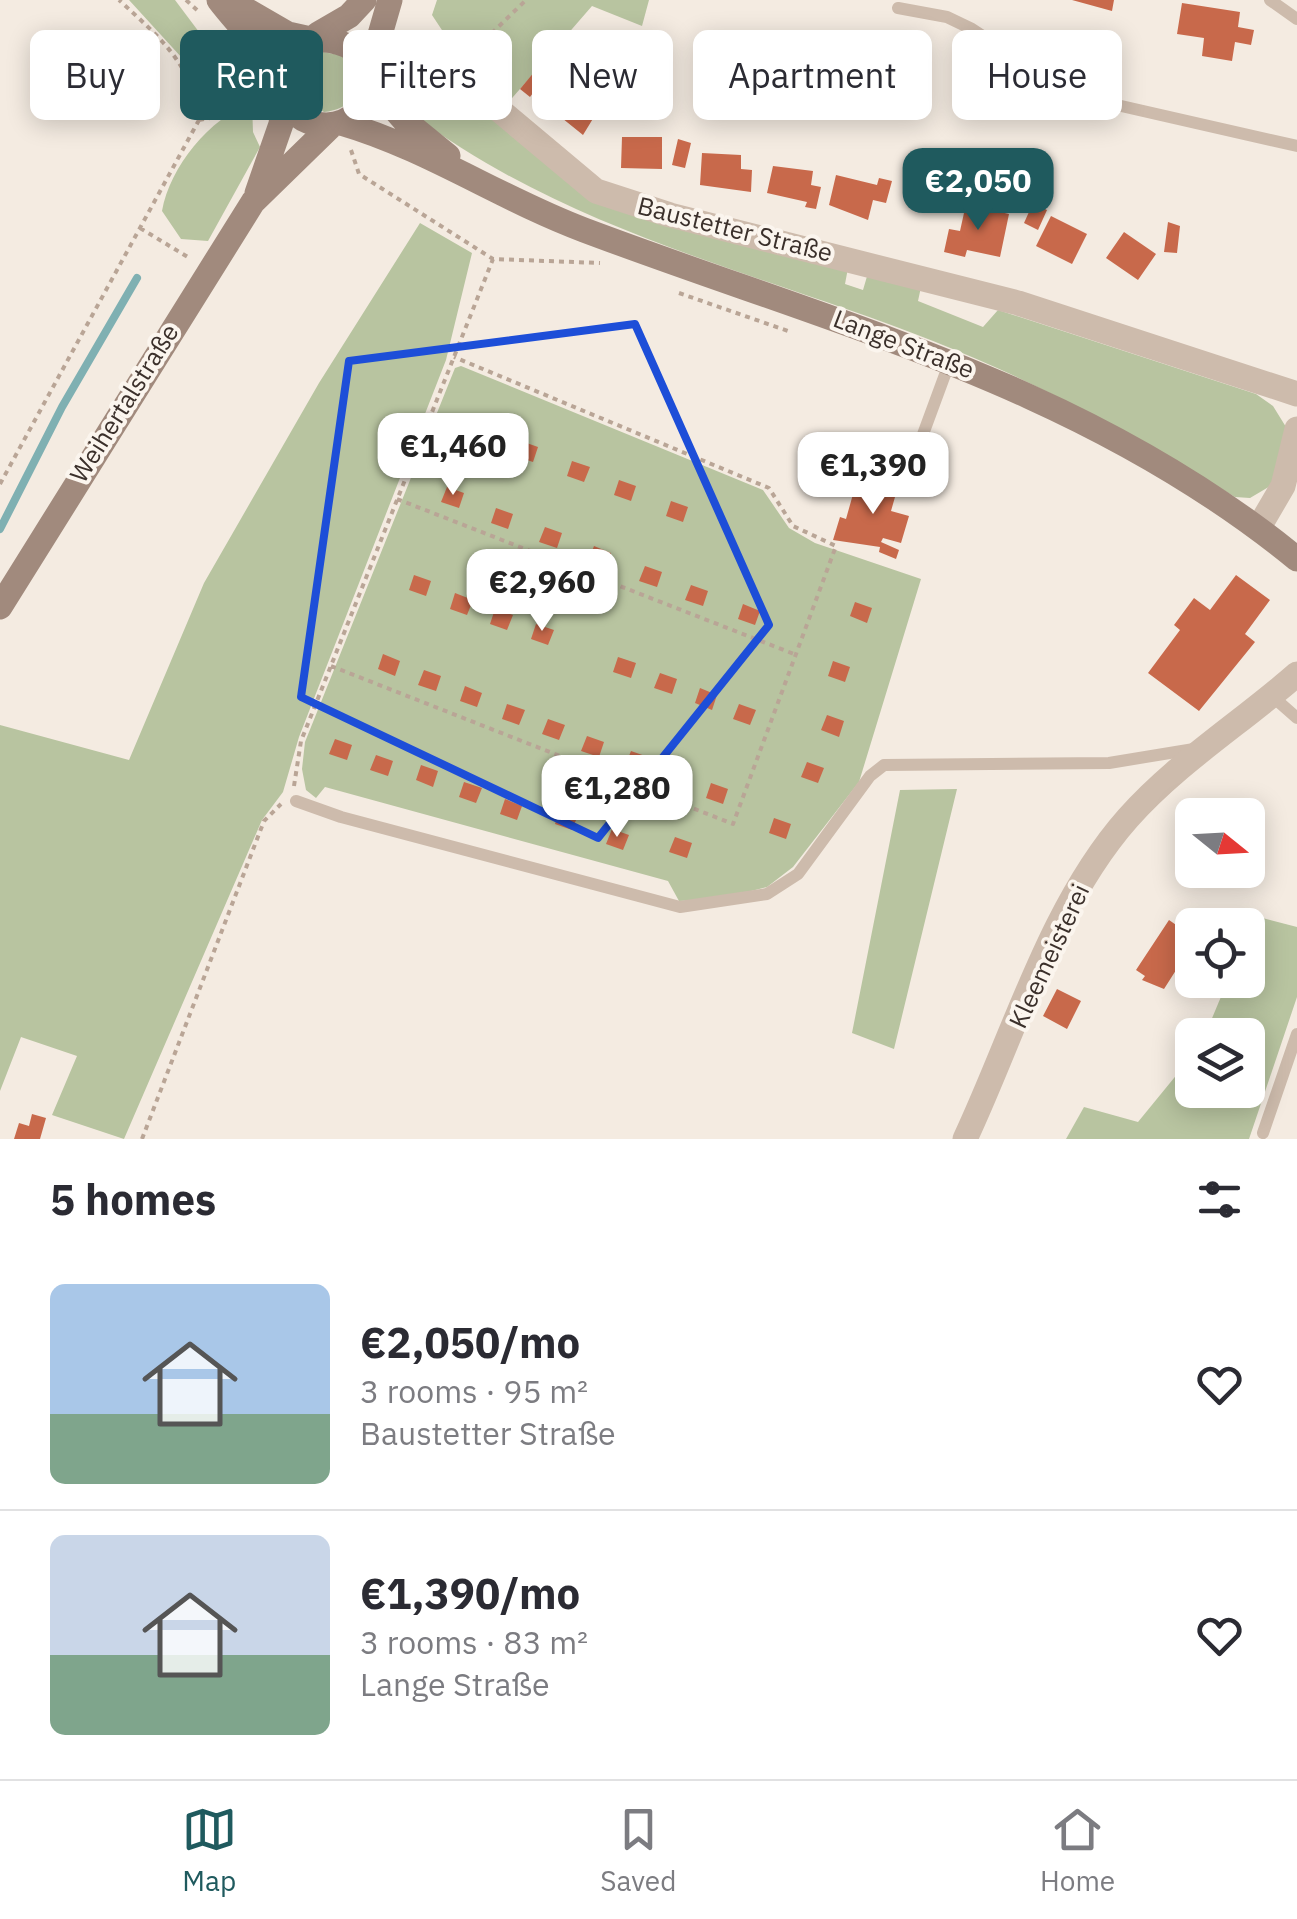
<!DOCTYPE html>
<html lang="en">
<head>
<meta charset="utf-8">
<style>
	:root { --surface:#fff; --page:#f2f2f3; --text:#2b2b33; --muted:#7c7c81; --line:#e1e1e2; --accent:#1f5a5e }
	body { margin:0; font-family:"IBM Plex Sans",sans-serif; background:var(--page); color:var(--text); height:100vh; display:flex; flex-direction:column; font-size:38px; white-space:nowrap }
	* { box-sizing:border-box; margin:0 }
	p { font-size:32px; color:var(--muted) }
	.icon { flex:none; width:55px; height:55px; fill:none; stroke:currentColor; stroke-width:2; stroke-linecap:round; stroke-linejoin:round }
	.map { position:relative; height:1139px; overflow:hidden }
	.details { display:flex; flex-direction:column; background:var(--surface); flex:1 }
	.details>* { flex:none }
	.top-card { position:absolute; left:30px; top:30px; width:1238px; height:90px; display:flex; gap:20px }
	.needle { width:65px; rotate:108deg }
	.tools { position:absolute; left:1175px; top:798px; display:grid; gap:20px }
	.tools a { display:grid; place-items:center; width:90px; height:90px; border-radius:15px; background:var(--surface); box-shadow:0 5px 25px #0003; font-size:50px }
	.price { position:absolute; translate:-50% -85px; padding:0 22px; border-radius:20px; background:#fff; color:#222; font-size:32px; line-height:65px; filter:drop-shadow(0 2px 5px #0008) }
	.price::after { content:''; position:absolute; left:50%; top:60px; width:30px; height:22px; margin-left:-15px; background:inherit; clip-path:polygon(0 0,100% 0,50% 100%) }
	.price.on { background:var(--accent); color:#fff }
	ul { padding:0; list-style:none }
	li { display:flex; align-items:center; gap:30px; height:250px; padding:0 50px }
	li+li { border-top:2px solid var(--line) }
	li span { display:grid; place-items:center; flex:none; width:280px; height:200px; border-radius:15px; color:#555 }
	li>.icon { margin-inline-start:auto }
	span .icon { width:120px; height:120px; fill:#fffc; stroke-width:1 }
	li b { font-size:42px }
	h2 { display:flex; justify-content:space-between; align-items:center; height:120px; padding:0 50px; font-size:42px }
	.pill { padding:0 35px; border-radius:15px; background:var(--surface); box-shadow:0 5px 25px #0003; font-size:35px; line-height:90px }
	.pill.on { background:var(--accent); color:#fff }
	.tabs { display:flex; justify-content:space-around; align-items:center; height:140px; border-top:2px solid var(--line); background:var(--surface); font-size:28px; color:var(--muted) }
	.tabs a { display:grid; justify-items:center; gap:5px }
	.tabs .on { color:var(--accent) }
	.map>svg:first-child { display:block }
	.green { fill:#b8c4a0 }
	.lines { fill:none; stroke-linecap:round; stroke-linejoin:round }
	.stream { stroke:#7fb0b2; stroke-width:8 }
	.building { fill:#c8694b }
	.path { stroke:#b9a596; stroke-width:4; stroke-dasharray:5 5; stroke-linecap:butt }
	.lane { stroke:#cdbbac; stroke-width:12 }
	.street { stroke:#cdbbac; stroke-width:25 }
	.secondary { stroke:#a18a7d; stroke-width:25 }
	.marked { fill:none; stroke:#1d4ed8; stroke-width:8; stroke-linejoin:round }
	.labels { text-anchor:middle; stroke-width:8; stroke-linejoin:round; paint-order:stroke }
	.street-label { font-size:25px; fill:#3b302b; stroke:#fbf5ee }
</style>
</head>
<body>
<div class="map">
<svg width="1297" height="1139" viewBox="0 0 1297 1139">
	<rect width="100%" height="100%" fill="#f4ebe1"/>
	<path class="green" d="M 129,0 L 175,0 L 220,60 L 215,72 L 201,75 L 193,70 Z
		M 437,0 L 649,0 L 642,26 L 592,6 L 506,105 L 467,68 L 432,15 Z
		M 308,49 L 354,58 C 363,86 357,108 324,112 L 298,96 L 295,66 Z
		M 405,71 L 475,99 L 565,177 L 848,268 L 845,284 L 863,290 L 868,273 L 921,287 L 918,301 L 983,327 L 998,310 L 1256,394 L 1273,406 L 1286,427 L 1272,485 L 1250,498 L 1235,497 C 1138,437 1040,383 933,341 C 756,271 569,232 414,115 L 415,105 L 402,79 Z
		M 252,103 L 253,132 L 260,147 L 208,241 L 181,239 L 162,211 C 170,167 209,118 252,103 Z
		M 420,223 L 472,253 L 446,360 L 299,737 L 283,792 L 262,820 L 124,1139 L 52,1115 L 77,1056 L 21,1037 L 0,1091 L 0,725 L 129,760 L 204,583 L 319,383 Z
		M 461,366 L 763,490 L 789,528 L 815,543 L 921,579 L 859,782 L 793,867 L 767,887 L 720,899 L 679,901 L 668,881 L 325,787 L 316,798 L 306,790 L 302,769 L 305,742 L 455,368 Z
		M 957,789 L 894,1049 L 852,1033 L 900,790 Z
		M 1255,916 L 1297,927 L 1297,997 L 1249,1139 L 1066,1139 L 1084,1107 L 1138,1122 L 1192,1056 L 1192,1090 L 1248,1090 L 1248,1035 L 1205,1035 L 1228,980 L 1248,980 L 1248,933 Z"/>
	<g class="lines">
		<path class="stream" d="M 0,529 L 62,407 L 137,278"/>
	</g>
	<path class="building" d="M 1072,0 L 1114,0 L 1112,11 Z
		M 1182,3 L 1240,12 L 1238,27 L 1254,30 L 1251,45 L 1235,42 L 1232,61 L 1202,56 L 1204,38 L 1177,34 Z
		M 535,71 L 544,78 L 530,97 L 520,89 Z
		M 572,73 L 605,99 L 583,135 L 547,106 Z
		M 622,137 L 662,137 L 662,169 L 621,168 Z
		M 678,139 L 691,143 L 685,168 L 672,165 Z
		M 702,153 L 741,155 L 741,169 L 752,170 L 751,192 L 700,185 Z
		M 773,166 L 813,171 L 811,185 L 821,187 L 816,209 L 805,207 L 807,202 L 767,193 Z
		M 836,175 L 877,185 L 879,178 L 892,181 L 886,203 L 873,200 L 868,220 L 829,205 Z
		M 1033,203 L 1047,210 L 1038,230 L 1024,223 Z
		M 966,204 L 1009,214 L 1000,257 L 967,250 L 965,257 L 944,252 L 949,229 L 960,231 Z
		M 1051,216 L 1087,234 L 1072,264 L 1036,246 Z
		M 1168,222 L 1180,226 L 1177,253 L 1164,252 Z
		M 1124,232 L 1156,254 L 1138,280 L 1106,258 Z
		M 472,423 L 489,429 L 484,444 L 466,438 Z
		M 521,441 L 538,447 L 533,462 L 515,456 Z
		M 572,461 L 590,467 L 584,482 L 567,476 Z
		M 873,476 L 899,483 L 891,511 L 909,516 L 901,543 L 883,538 L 881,542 L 899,550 L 896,559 L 879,552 L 880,547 L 833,540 L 840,517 L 846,519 L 855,487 Z
		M 619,480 L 636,486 L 631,501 L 614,495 Z
		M 447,487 L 464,493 L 459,508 L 441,502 Z
		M 671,501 L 688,507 L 683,522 L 666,516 Z
		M 496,508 L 513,514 L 508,529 L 491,523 Z
		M 545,527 L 562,533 L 557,548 L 539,542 Z
		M 594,546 L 611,553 L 606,568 L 588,562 Z
		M 645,566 L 662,572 L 657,587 L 639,581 Z
		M 414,575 L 431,581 L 426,596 L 409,590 Z
		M 1236,575 L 1270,600 L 1245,634 L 1255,642 L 1199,711 L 1148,673 L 1180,630 L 1174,625 L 1194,598 L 1210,610 Z
		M 691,585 L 708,591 L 703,606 L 685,600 Z
		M 455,593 L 473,600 L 467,615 L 450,609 Z
		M 855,602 L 872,608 L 867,623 L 850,616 Z
		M 743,604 L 760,611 L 755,625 L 738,619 Z
		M 495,609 L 513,615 L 507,630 L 490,624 Z
		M 536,624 L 554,630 L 548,645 L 531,639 Z
		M 383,654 L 400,661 L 395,676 L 378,669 Z
		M 618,657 L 636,663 L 631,678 L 613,672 Z
		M 833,661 L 850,667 L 845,682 L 828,676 Z
		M 424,670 L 441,676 L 436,691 L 418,685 Z
		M 660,673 L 677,679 L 672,694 L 654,688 Z
		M 465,686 L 482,693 L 477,707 L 460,701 Z
		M 700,688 L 717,695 L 712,710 L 695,703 Z
		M 507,704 L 525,710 L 519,725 L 502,719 Z
		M 739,704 L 756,710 L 750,725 L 733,719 Z
		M 827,715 L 844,721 L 839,737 L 821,730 Z
		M 548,719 L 565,725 L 559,740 L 542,734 Z
		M 587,736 L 604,742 L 599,757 L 581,751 Z
		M 335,739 L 352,745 L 347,760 L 329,754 Z
		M 631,751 L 648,757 L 643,772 L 625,766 Z
		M 376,755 L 393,761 L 388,776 L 370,770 Z
		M 807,762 L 824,768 L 818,783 L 801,777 Z
		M 421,765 L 438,771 L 433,787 L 416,780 Z
		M 670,768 L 687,774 L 682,789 L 665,783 Z
		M 464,782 L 482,788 L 476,803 L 459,797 Z
		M 711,783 L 728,789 L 723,804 L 706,798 Z
		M 505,799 L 522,806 L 517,820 L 500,814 Z
		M 560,809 L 578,815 L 572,830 L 555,824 Z
		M 774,818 L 791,824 L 786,839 L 769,833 Z
		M 612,829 L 629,835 L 623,850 L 606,844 Z
		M 675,837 L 692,843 L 687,858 L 669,852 Z
		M 1169,920 L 1192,936 L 1192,945 L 1164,989 L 1142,980 L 1145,976 L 1136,970 Z
		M 1057,989 L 1081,1001 L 1067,1029 L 1043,1016 Z
		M 32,1114 L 46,1118 L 40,1139 L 14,1139 L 19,1123 L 29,1126 Z"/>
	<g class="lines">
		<path class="path" d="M 186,0 L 197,10
			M 463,61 L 526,0
			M 199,120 L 216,117 L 255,93
			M 351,150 L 359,174 L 493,259 L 600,263
			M 140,228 L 191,259
			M 679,293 L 788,331
			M 0,484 L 199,120 C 193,64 159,37 119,0
			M 397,499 L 794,654
			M 331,666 L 733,824 L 836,546 L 793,526 L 769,488 L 454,357
			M 294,786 L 301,741 L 493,259
			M 142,1139 L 264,821 L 281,804"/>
		<path class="lane" d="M 1270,0 L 1297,19
			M 898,8 L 947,17 L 972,29 L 1073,95 L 1297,146
			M 915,456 L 950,361
			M 1272,696 L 1297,718
			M 296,801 L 341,817 L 680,907 L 767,894 L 798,874 L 870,776 L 884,765 L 1109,763 L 1194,749
			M 1263,1133 L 1297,1034"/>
		<path class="street" d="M 432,77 L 446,79 L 486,99 L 596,191 L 670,215 L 1018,303 L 1297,394
			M 1259,527 L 1283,486 L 1297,429
			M 965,1139 C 1014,1035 1051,905 1128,818 C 1178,762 1241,723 1297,674"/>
		<path class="secondary" d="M 219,0 C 234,20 254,39 267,60 C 277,75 279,95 290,109 C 297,116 307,122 316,124 C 332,127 347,123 358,111 C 418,50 279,0 281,86
			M 229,0 L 288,34 L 306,38
			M 318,34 L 349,16 L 364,0
			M 370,69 L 390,0
			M 371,82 L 405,121 L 448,156
			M 341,123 C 427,148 501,199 584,230 C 836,325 1084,385 1297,559
			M 257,193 L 281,124 L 284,98
			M 0,607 L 253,202 L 332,125"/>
	</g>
	<path class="marked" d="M 635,324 L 769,625 L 598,838 L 301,697 L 349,361 Z"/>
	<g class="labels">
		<g class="street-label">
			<text transform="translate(735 229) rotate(14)" y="9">Baustetter Straße</text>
			<text transform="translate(904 344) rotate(21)" y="9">Lange Straße</text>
			<text transform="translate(124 403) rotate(-58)" y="9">Weihertalstraße</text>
			<text transform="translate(1049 956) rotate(-65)" y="9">Kleemeisterei</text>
		</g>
	</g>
</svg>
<div class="tools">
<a><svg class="needle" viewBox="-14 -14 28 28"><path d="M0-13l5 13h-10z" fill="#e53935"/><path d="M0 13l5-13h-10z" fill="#7c7c81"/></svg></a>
<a><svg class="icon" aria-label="locate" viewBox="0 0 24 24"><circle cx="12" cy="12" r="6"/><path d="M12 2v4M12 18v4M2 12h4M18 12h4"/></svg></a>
<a><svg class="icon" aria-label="layers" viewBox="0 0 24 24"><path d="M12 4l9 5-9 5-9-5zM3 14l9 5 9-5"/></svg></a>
</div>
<b class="price on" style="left:978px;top:233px">€2,050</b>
<b class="price" style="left:453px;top:498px">€1,460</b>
<b class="price" style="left:873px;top:517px">€1,390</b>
<b class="price" style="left:542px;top:634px">€2,960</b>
<b class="price" style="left:617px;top:840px">€1,280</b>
<div class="top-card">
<a class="pill">Buy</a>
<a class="pill on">Rent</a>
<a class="pill">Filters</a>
<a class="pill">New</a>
<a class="pill">Apartment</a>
<a class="pill">House</a>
</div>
</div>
<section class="details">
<h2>5 homes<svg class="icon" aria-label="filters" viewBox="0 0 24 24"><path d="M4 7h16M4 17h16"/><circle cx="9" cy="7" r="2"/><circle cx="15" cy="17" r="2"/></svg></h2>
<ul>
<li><span style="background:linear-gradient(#a9c7e8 65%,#7fa58c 0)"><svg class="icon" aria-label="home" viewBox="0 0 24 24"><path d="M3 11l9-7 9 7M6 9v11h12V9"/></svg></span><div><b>€2,050/mo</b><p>3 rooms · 95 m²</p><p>Baustetter Straße</p></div><svg class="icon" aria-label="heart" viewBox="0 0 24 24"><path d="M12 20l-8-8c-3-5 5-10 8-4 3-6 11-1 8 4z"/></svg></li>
<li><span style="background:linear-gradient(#c9d6e8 60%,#7fa58c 0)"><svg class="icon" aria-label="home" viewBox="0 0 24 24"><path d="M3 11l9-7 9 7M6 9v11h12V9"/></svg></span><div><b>€1,390/mo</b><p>3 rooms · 83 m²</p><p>Lange Straße</p></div><svg class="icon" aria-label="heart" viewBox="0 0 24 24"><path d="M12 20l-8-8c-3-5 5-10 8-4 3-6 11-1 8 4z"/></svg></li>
</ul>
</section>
<nav class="tabs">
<a class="on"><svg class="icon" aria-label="map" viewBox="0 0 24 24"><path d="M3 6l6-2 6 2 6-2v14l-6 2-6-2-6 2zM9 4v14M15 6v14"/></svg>Map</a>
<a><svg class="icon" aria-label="saved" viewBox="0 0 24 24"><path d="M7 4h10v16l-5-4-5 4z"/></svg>Saved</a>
<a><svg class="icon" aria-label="home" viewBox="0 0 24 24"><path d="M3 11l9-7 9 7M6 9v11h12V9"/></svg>Home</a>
</nav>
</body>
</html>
